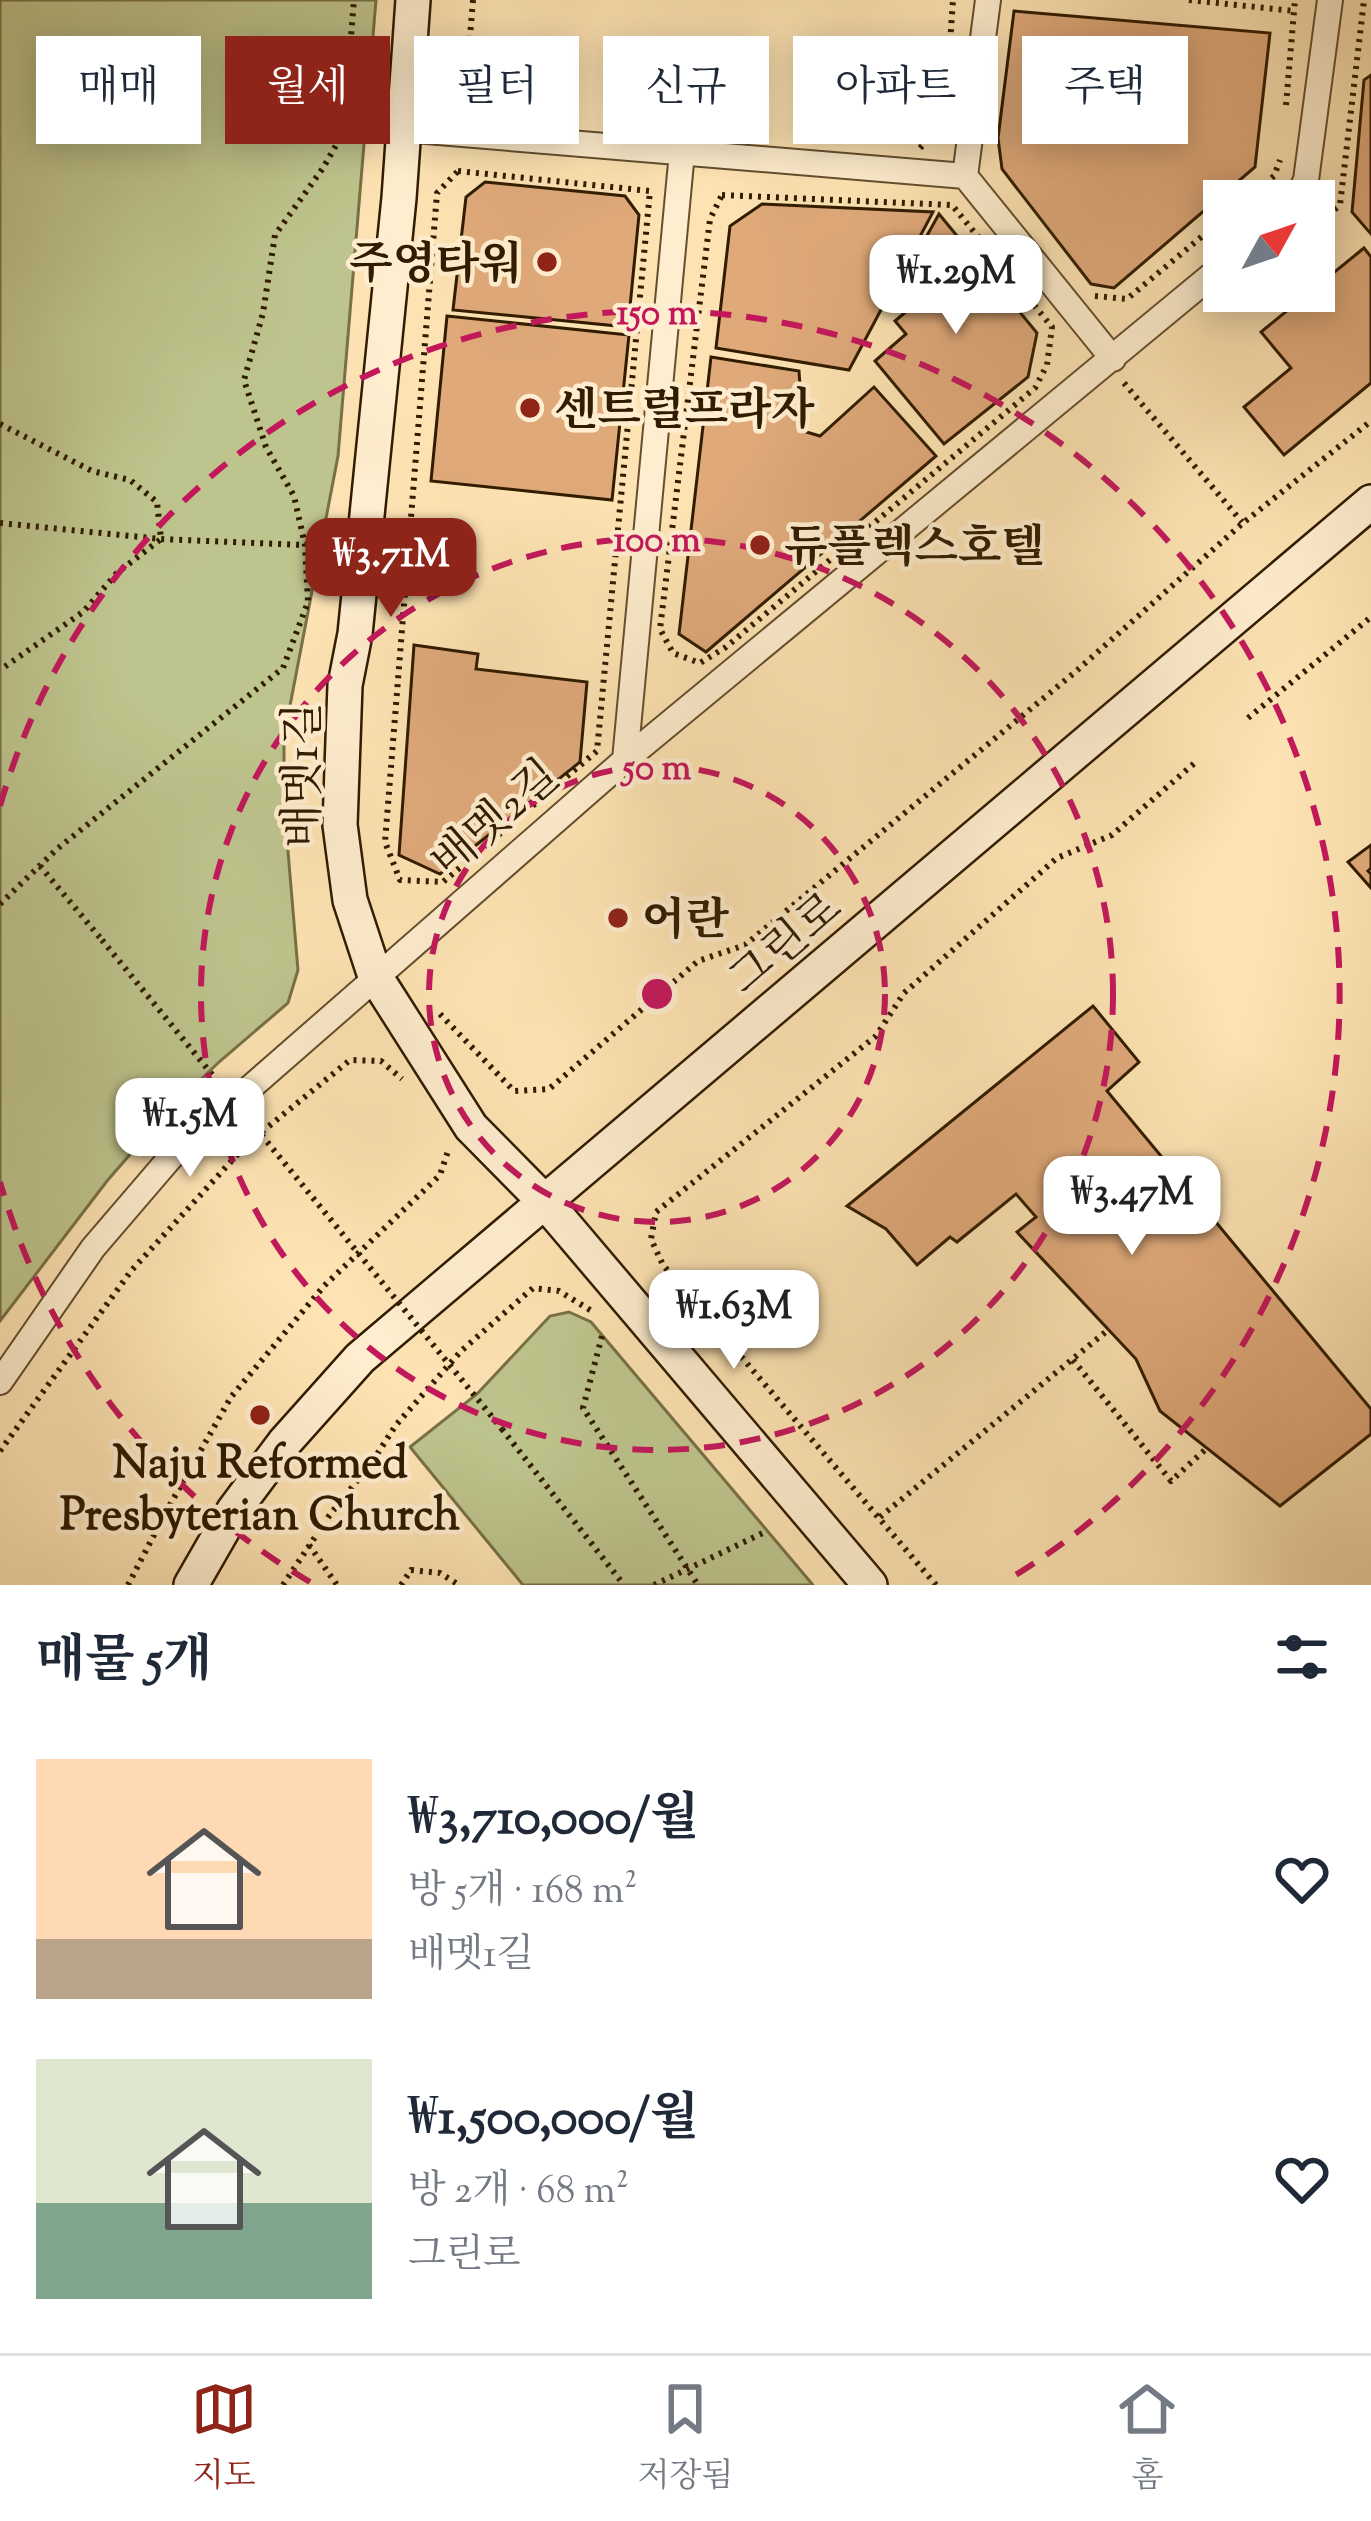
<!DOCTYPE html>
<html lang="ko">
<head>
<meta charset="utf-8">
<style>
	:root { --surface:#fff; --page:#f2f2f3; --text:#1f2937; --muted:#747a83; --line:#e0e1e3; --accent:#8f2418 }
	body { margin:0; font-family:"Sorts Mill Goudy","Noto Serif KR",serif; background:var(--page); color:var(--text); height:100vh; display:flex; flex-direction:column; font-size:45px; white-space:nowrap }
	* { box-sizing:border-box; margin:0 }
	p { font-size:39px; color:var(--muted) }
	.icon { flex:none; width:66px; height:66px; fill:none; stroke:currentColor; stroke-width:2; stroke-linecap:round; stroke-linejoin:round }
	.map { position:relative; height:1585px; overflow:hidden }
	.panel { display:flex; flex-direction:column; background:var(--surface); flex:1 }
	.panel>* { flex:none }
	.top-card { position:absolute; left:36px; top:36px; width:1299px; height:108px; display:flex; gap:24px }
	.needle { width:78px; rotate:50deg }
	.tools { position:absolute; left:1203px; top:180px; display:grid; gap:24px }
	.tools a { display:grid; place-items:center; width:132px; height:132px; border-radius:0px; background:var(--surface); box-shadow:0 6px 30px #0003; font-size:60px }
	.price { position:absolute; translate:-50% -102px; padding:0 27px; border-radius:24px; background:#fff; color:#222; font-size:39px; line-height:78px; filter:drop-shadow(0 3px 6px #0008) }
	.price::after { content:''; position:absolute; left:50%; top:72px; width:36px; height:27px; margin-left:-18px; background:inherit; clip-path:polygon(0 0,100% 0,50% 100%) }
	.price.selected { background:var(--accent); color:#fff }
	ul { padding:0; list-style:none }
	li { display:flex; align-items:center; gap:36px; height:300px; padding:0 36px }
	li span { display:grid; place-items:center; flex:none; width:336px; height:240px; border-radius:0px; color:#555 }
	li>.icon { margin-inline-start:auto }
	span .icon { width:144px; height:144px; fill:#fffc; stroke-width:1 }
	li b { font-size:51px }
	h2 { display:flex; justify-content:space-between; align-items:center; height:144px; padding:0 36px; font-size:51px }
	.chip { padding:0 42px; border-radius:0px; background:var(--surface); box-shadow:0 6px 30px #0003; font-size:42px; line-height:108px }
	.chip.selected { background:var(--accent); color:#fff }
	.tab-bar { display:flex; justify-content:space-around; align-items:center; height:168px; border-top:3px solid var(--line); background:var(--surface); font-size:33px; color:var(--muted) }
	.tab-bar a { display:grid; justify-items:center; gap:6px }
	.tab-bar .selected { color:var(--accent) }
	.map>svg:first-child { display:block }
	.green { fill:#bec48d; stroke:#787046; stroke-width:3 }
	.building { fill:#dfa97a; stroke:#311c00; stroke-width:3 }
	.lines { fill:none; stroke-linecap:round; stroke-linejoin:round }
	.street-casing { stroke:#644e2d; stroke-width:28 }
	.secondary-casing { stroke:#311c00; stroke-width:38 }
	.path { stroke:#311c00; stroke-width:6; stroke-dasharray:3 6; stroke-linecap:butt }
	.street { stroke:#feedce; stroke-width:24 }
	.secondary { stroke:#feedce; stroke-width:33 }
	.path-bridge { stroke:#311c00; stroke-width:6; stroke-dasharray:3 6; stroke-linecap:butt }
	.ring { fill:none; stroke:#c2185b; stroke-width:6; stroke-dasharray:21 15 }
	.poi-dot { fill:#8f2418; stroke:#feedce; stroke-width:4.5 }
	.labels { text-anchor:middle; stroke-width:9; stroke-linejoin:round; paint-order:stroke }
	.poi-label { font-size:45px; font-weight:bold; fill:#311c00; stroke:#feedce; text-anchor:start }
	.street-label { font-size:45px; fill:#311c00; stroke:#feedce }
	.centre { fill:#c2185b; stroke:#feedce; stroke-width:6 }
	.ring-label { font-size:36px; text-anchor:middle; font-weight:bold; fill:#c2185b; stroke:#feedce; stroke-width:9; stroke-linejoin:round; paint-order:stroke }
</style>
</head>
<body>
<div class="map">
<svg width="1371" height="1585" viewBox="0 0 1371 1585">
	<rect width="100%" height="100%" fill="#fde3b3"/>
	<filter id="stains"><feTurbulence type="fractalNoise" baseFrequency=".00167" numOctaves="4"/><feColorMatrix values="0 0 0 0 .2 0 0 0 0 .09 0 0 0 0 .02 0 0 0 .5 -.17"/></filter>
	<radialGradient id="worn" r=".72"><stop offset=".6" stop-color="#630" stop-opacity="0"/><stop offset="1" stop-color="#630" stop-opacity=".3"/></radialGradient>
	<path class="green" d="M 0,0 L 376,0 L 338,456 L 284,737 L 284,804 L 298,970 L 288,1003 L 219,1062 L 166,1113 L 107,1181 L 0,1321 Z
		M 569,1312 L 591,1322 L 813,1585 L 523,1585 L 410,1447 L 477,1394 L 550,1316 Z"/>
	<path class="building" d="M 1014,11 L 1270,33 L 1255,167 L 1114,288 L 1091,284 L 1002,169 L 998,138 Z
		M 1371,75 L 1371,234 L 1352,212 L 1364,80 Z
		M 485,182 L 625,196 L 639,215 L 628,327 L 453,310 L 466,197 Z
		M 762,204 L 933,212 L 849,370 L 716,348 L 730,226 Z
		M 939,214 L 1037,333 L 1028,377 L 944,444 L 875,361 L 906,334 L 895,321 L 908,310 L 894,295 Z
		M 1364,248 L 1371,257 L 1371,383 L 1284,455 L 1244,407 L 1291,368 L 1261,332 Z
		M 447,316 L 629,335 L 612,500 L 431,481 Z
		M 711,357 L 799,371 L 803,431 L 820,436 L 874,387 L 936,456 L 706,652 L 679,634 Z
		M 414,645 L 478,654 L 476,669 L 587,682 L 580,762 L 440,874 L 399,855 Z
		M 1371,845 L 1371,868 L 1368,871 L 1371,874 L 1371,888 L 1348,862 Z
		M 1093,1006 L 1139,1062 L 1107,1091 L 1371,1409 L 1371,1434 L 1280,1506 L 1160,1411 L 1136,1359 L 1017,1232 L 1036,1217 L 1016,1194 L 957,1242 L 950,1237 L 917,1265 L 886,1229 L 847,1206 Z"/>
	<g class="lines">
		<g class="street-casing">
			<path id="street" d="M 988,0 L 965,176 L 1113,359
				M 402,129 L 965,176
				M 1296,201 L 1306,180 L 1330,0
				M 625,760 L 682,152
				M 0,1382 L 93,1248 L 171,1157 L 625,760 L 1224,265"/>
		</g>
		<g class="secondary-casing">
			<path id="secondary" d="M 413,0 L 399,198 L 355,634 L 345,685 L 340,825 L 350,900 L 375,976 L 471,1127 L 546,1203 L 870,1585
				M 191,1585 L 234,1510 L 284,1443 L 360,1358 L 1371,502"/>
		</g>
		<path class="path" d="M 473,0 L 467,73 L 494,112
			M 1189,0 L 1294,11
			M 947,86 L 953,0
			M 1286,105 L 1295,0
			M 920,148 L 944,123
			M 458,171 L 650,191 L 597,751 L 443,882 L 400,880 L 385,842 L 437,193 Z
			M 722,195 L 952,205 L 1052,327 L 1047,365 L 1035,388 L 726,647 L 700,663 L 673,653 L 660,629 L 710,219 Z
			M 1244,201 L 1274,176 L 1280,160
			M 1314,227 L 1340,205 L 1364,0
			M 1095,296 L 1127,299 L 1224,218
			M 1124,383 L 1242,522
			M 0,424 L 92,471 L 130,480 L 157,502 L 161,539 L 117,573 L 83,612 L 0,670
			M 0,523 L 161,539 L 305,545 L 336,537
			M 1248,718 L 1371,617
			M 40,866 L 102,940
			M 0,904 L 57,849 L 283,668 L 308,602 L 305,545 L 294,496 L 266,447 L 244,380 L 263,313 L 275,235 L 323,168 L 343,133 L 354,0
			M 440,1014 L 514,1091 L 549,1089 L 698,961 L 745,945 L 1074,673 L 1243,523 L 1371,421
			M 602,1336 L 583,1408 L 698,1585
			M 1073,1360 L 1171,1481 L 1207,1448
			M 502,1429 L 624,1585
			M 0,1451 L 131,1271 L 247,1144 L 350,1060 L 381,1061 L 402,1079
			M 880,1517 L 1108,1330
			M 309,1545 L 337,1585
			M 128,1585 L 167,1510 L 231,1397 L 324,1286 L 440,1175 L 449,1148
			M 283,1585 L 329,1516 L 372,1462 L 396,1425 L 461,1351 L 533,1288 L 559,1291 L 595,1313
			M 401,1585 L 411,1570 L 440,1573 L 459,1585
			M 654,1585 L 767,1531
			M 936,1585 L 663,1265 L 651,1239 L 656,1212 L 876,1036 L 904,993 L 1057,858 L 1112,835 L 1198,760"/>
		<use href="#street" class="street"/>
		<use href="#secondary" class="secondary"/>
		<path class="path-bridge" d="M 102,940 L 502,1429"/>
	</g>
	<g class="ring">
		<circle cx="657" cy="994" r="228"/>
		<circle cx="657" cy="994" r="456"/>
		<path d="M310 1582A683 683 0 0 1 0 1182M0 806A683 683 0 1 1 1004 1582"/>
	</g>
	<g class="poi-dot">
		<circle cx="547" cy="262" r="12"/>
		<circle cx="530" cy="408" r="12"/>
		<circle cx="760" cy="545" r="12"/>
		<circle cx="618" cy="918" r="12"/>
		<circle cx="260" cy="1415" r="12"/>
	</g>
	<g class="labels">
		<g class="poi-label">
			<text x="523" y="278" text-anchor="end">주영타워</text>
			<text x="554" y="424">센트럴프라자</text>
			<text x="784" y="561">듀플렉스호텔</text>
			<text x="642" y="934">어란</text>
			<text x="260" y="1477" text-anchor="middle">Naju Reformed<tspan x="260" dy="52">Presbyterian Church</tspan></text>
		</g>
		<g class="street-label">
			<text transform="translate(301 775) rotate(-90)" y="16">배멧1길</text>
			<text transform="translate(494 817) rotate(-41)" y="16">배멧2길</text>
			<text transform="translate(784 942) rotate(-40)" y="16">그린로</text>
		</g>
	</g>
	<circle cx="657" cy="994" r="18" class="centre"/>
	<g class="ring-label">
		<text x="657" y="324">150 m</text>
		<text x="657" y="551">100 m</text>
		<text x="657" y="779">50 m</text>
	</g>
	<rect width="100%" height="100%" filter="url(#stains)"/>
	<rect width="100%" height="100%" fill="url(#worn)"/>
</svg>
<div class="tools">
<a><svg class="needle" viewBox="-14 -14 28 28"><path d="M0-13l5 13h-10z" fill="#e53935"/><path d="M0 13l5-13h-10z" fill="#747a83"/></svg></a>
</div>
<b class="price" style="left:956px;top:337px">₩1.29M</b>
<b class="price selected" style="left:391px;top:620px">₩3.71M</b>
<b class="price" style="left:190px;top:1180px">₩1.5M</b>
<b class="price" style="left:1132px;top:1258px">₩3.47M</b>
<b class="price" style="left:734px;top:1372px">₩1.63M</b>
<div class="top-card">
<a class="chip">매매</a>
<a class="chip selected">월세</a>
<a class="chip">필터</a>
<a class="chip">신규</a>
<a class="chip">아파트</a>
<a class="chip">주택</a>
</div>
</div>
<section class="panel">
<h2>매물 5개<svg class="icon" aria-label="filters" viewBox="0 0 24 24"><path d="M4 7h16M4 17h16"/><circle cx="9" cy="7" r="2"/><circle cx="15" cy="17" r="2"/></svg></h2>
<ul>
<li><span style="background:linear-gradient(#ffd9b3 75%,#b9a48a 0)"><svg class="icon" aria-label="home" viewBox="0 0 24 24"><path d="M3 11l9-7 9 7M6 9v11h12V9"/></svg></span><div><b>₩3,710,000/월</b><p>방 5개 · 168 m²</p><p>배멧1길</p></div><svg class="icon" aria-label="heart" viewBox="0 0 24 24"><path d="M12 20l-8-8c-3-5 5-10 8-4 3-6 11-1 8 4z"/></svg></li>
<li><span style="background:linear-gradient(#dfe7d0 60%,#7fa58c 0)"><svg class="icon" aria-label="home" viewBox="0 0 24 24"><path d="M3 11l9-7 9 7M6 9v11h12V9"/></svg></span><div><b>₩1,500,000/월</b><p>방 2개 · 68 m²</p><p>그린로</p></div><svg class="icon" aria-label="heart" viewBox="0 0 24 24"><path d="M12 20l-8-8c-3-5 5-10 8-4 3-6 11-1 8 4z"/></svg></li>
</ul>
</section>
<nav class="tab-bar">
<a class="selected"><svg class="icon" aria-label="map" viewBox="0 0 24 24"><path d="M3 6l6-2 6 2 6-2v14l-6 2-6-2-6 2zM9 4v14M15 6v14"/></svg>지도</a>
<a><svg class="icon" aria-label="saved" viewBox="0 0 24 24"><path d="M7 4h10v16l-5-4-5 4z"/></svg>저장됨</a>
<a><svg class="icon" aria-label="home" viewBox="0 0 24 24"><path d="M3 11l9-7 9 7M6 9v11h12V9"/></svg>홈</a>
</nav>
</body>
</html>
